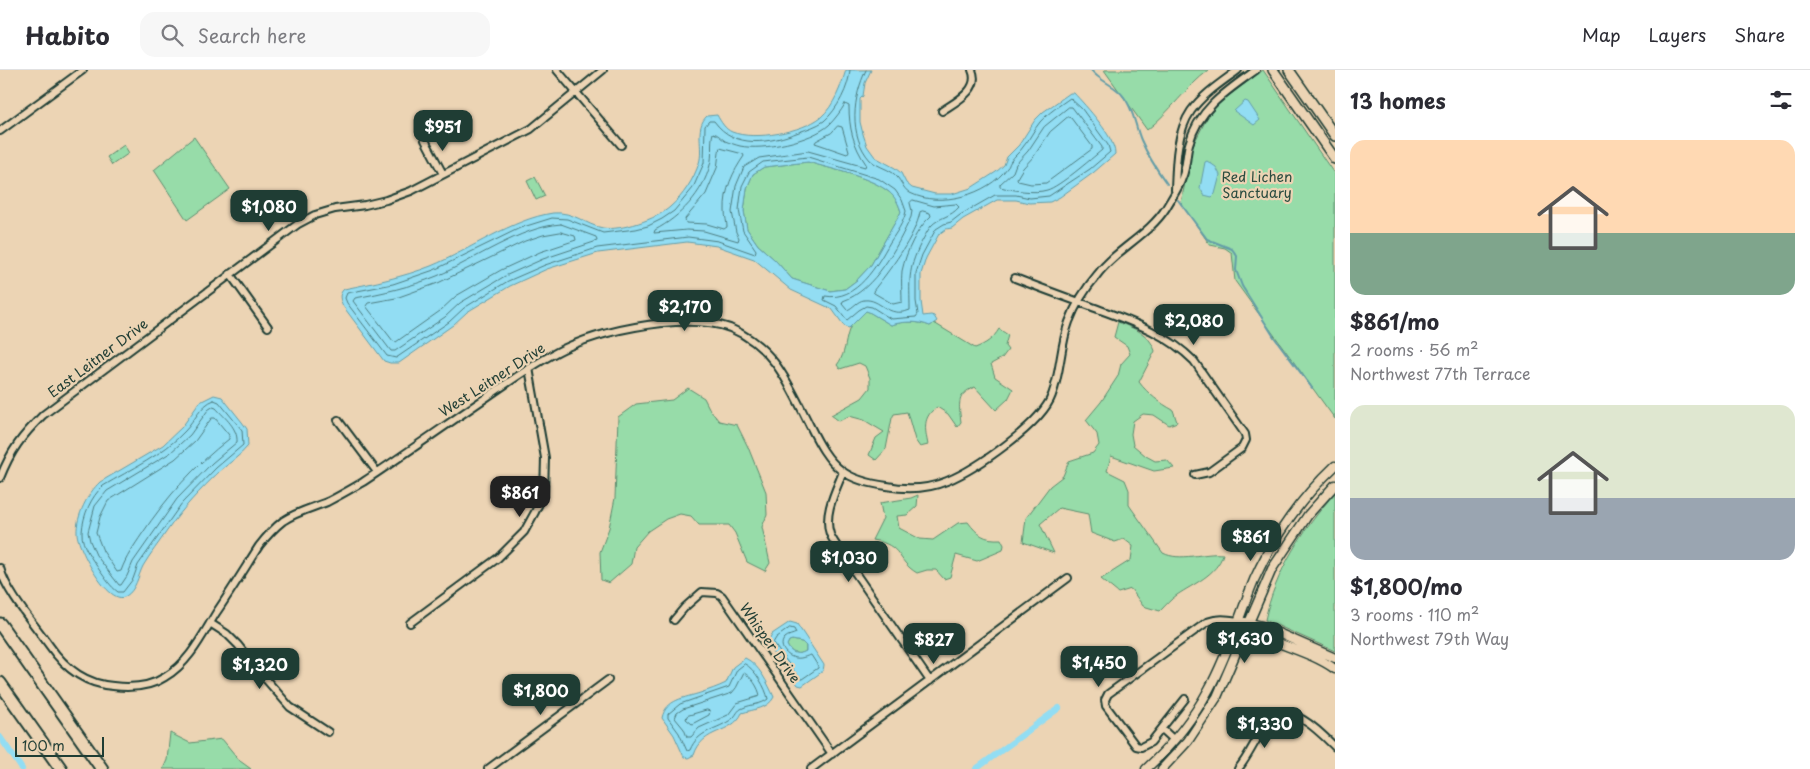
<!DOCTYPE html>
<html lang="en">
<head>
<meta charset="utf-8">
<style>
	:root { --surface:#fff; --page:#f7f7f7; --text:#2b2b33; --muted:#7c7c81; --line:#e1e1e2; --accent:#1f3d34 }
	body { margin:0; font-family:"Playpen Sans",sans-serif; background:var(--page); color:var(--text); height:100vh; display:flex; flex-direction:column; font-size:19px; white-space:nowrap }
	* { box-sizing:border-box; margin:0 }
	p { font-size:16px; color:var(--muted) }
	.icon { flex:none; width:28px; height:28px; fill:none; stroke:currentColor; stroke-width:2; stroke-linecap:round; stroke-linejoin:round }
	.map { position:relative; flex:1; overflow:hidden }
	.side { display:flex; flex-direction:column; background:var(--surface); width:475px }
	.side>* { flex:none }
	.scale { position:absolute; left:15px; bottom:12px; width:89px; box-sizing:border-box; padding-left:5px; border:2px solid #1f3d34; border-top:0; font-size:14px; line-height:18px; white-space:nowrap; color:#1f3d34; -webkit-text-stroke:4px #ecd4b4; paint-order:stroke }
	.price { position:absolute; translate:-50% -42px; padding:0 11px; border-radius:10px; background:var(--accent); color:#fff; font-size:16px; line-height:32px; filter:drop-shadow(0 1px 2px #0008) }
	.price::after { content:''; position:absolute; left:50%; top:30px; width:15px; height:11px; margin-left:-8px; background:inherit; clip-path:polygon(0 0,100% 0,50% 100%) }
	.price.current { background:#222; color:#fff }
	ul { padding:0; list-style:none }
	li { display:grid; align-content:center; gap:10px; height:265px; padding:0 15px }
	li span { display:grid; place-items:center; height:155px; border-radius:15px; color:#555 }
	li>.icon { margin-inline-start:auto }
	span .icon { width:90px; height:90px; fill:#fffc; stroke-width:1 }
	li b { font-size:21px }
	h2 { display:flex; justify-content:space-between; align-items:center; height:60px; padding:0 15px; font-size:21px }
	header { display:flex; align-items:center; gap:30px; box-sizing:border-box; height:70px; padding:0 25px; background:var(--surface); border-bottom:1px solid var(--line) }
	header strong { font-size:24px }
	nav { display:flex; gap:28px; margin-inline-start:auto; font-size:18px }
	.search { width:350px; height:45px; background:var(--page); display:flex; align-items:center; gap:12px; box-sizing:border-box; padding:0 18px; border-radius:15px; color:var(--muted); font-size:19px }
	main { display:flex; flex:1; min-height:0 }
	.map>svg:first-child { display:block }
	.green { fill:#97dca9; stroke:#5b8c6e }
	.water { fill:#92ddf3; stroke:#649da7; fill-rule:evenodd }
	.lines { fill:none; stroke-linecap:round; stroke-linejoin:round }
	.shore { stroke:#4d7d80; stroke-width:1 }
	.stream { stroke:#649da7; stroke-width:2 }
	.canal { stroke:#92ddf3; stroke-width:6 }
	.minor-casing { stroke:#1f3d34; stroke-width:10 }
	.tertiary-casing { stroke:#1f3d34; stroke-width:11 }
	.secondary-casing { stroke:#1f3d34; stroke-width:12 }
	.motorway-casing { stroke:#1f3d34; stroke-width:15 }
	.minor { stroke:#ecd4b4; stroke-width:6 }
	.tertiary { stroke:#ecd4b4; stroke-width:8 }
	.secondary { stroke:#ecd4b4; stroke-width:9 }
	.motorway { stroke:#ecd4b4; stroke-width:11 }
	.labels { text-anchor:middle; stroke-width:4.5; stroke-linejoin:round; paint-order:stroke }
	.park-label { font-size:14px; fill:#2b4d40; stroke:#ecd4b4 }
	.street-label { font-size:14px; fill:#1f3d34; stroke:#ecd4b4 }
</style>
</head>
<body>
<header>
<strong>Habito</strong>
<div class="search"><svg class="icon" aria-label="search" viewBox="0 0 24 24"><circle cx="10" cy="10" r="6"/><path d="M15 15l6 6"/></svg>Search here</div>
<nav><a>Map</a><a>Layers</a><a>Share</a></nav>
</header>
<main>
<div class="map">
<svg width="1335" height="699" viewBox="0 0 1335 699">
	<rect width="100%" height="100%" fill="#ecd4b4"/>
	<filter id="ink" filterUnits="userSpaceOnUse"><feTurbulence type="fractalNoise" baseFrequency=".02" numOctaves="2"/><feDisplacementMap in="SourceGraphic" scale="10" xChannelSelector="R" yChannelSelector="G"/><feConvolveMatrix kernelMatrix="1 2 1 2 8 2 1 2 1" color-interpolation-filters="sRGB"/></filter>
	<g filter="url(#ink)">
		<path class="green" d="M 1104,0 L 1209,0 C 1186,17 1170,42 1147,60 Z
			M 1263,0 L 1335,105 L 1335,349 L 1235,211 L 1232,183 L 1225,178 L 1210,175 L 1181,133 L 1192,77 L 1211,40 L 1227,27 Z
			M 194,67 L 230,119 L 187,150 L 154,100 Z
			M 124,75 L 129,83 L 112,95 L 107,87 Z
			M 808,92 C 831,99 871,107 889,122 C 896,127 899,135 901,142 L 871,195 L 857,210 L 845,219 L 830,221 L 792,209 L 775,190 L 758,175 L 747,159 L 744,141 L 747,118 L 753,104 L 764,97 Z
			M 535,107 L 545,126 L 536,130 L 527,111 Z
			M 866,241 L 869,242 L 891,255 C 904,251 918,251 930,256 L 934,253 L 975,278 C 986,274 993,269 999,259 L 1008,265 L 1005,276 L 1008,280 L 1002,288 L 991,294 L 995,307 L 1013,319 L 1008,329 L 996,340 L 975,317 C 956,324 959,335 961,352 L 957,357 L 948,344 L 937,337 C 922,347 925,359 928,375 L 920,377 L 915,370 L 907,342 L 894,344 L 892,348 L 886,379 L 876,390 L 869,385 L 876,368 L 884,362 L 864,350 L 849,346 L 839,351 L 831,345 L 862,328 L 870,318 L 870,308 L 865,296 L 859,293 L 840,299 L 837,295 C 851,277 840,256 866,241 Z
			M 1118,252 C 1135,259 1149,263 1155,281 L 1139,312 C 1148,324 1160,333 1173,340 L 1177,352 L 1169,355 L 1154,345 L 1143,344 L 1133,351 L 1131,364 L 1133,375 L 1146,386 L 1155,391 L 1167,390 L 1174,398 L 1154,401 L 1111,386 L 1107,401 L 1125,410 L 1129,420 L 1129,435 L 1163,483 C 1180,492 1204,482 1223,484 C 1217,505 1193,514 1177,525 C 1171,529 1165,536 1160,541 L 1143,536 L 1131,519 L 1118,523 L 1101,509 L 1131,490 L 1133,476 L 1124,469 L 1115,472 L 1091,463 L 1088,444 L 1059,438 L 1040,454 L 1054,483 L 1023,472 L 1026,448 L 1050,416 L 1063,406 L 1069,391 L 1093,383 L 1099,375 L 1097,364 L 1086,350 L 1101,332 L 1118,306 L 1121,294 L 1130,284 L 1127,276 L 1114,267 Z
			M 688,318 L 704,328 L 710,340 L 719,351 L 737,355 L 748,377 L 766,422 L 767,445 L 762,457 L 770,493 L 765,501 L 747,492 L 735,463 L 729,455 L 699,455 L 691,446 L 680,444 L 666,449 L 648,461 L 634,477 L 631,494 L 609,513 L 601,510 L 600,482 L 609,458 L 615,428 L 618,347 L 636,334 L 672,330 Z
			M 1335,423 L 1335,581 L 1265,550 C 1275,502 1303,459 1335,423 Z
			M 918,425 L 917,436 L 907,445 L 897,446 L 899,458 L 920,469 L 933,470 L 958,453 L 968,452 C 978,465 984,470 1001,469 L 1004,475 L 1003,480 L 977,491 L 956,485 L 950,507 L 944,509 L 936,500 L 927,500 L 917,503 C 895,490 904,475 872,470 L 883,448 L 880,433 L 911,428 Z
			M 792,570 L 802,572 L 806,576 L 806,581 C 798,586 790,583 787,575 L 789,571 Z
			M 170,663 L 190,673 L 222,669 L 240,691 L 251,699 L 163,699 L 167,690 Z"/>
		<path class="water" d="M 846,0 L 871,0 L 865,13 L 863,26 L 860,29 L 860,52 L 863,64 L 867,76 L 875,87 L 895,98 L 901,103 L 906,113 L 912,118 L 935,124 L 952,124 L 971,118 L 996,102 L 1004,95 L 1007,87 L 1019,75 L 1035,50 L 1043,42 L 1070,23 L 1074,23 C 1086,36 1115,67 1115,84 L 1093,103 L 1060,127 L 1050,132 L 1029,133 L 1016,130 L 997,130 L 963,149 L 952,158 L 946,159 L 939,164 L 926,188 L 921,204 L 921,231 L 923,246 L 931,245 L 934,246 L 937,251 L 930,256 C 918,251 904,251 891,255 L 869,242 L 866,241 L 849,258 L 845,257 L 832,239 L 791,220 L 754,189 L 717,176 L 687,172 L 598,183 L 547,199 L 510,216 L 467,242 L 453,255 L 399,293 L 390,293 L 384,291 L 343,236 C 340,229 338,225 344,219 C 374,213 403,207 431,196 C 470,180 512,149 553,143 C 574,141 585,155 603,158 C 621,161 657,149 670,137 C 683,126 694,109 699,93 C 704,78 694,58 707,46 L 717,45 C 721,52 725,59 732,62 C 755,71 802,62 821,47 C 834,36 841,16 846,0 ZM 808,92 C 831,99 871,107 889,122 C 895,127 899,134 901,142 L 871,195 L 857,210 L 845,219 L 830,221 L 792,209 L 775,190 L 758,175 L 747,159 L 744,141 L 747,118 L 753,104 L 764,97 Z
			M 1245,31 L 1248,32 L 1260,50 L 1254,55 L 1234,41 Z
			M 1207,91 L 1216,97 L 1220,105 L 1215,124 L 1212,127 L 1204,125 L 1200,118 L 1205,92 Z
			M 214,325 L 222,327 L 242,352 L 247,359 L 248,376 C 240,386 229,393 220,401 C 200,420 182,439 167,461 C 159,473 150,484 143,496 C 138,506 136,520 126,526 C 109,538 77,477 77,463 C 76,446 88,423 100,412 L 163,375 L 182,357 L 200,332 Z
			M 790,552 L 797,554 L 824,595 L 823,601 L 802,616 L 798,615 L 772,582 L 767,573 L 772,564 ZM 792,570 L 802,572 L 806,576 L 806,581 C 798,586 790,583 787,575 L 789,571 Z
			M 745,588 C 759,594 768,614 774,627 C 768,639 754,639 742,643 C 732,665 703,657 694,685 L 688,688 L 684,687 L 674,665 L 662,648 C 666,629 685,628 700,623 C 709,620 718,617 726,613 L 733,597 Z"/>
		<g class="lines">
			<path class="shore" d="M 850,0 C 849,17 837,40 824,51 C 817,56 807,59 799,62 C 770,73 735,80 714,51 L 709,51 L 705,56 L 704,93 L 693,118 L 674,141 L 662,149 L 648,156 L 636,159 L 603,163 L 567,149 L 552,148 L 520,158 L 434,200 L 393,214 L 347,223 L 345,228 L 347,233 L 387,286 L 396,288 L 449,252 L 464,238 L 508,211 L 545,195 L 597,178 L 688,167 L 718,171 L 755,184 L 756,180 L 743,161 L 739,140 L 742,116 L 749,102 L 763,92 L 808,87 L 879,109 L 895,120 L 902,130 L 906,141 C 904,152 896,163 890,172 C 877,195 857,232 825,226 L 824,230 L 836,236 L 847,250 L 859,240 L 866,236 L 872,237 L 891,249 L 916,247 L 918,244 L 916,231 L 916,203 L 922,185 L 936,159 L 944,154 L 951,152 L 960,145 L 995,125 L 1016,125 L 1030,128 L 1049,126 L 1090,99 L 1110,82 L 1108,75 L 1082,39 L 1070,28 C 1060,35 1048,43 1040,52 C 1034,59 1030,69 1023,77 C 1020,82 1014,86 1011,91 C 1008,95 1010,95 1007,98 C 988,125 940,138 910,123 C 902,118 901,109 893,103 C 886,98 876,96 870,90 C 848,65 853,27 866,0
				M 845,34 L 849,36 C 849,58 853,75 866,94 L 865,97 L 808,81 L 759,88 L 744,97 L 736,116 L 732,142 L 736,162 L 739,168 L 738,171 L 704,161 L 687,160 L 654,163 L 655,160 C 680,147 703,123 710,95 C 713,85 710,73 713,63 C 718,64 721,68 725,71 C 730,73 736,75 740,76 C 763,81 811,71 829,55 C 835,49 841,41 845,34 Z
				M 1069,37 L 1072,37 L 1102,77 L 1102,80 C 1091,89 1059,117 1047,120 C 1035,124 1012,120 1000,117 L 1000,114 L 1013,102 L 1016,94 L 1028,81 L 1044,57 Z
				M 1068,47 L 1071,48 L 1092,76 L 1092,79 L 1046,113 L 1031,114 L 1018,111 L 1017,108 L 1023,98 L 1034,86 L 1050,62 Z
				M 838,56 L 842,57 L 849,81 L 847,84 L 815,73 L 816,71 L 831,63 Z
				M 720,78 L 743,84 L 744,86 C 733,102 724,120 725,141 C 725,147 727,152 727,157 L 724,159 L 707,154 L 686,153 L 685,149 L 706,124 L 717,98 Z
				M 913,130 L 934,136 L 956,134 L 959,137 C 951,147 939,147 931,156 C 927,161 924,168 921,173 C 907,201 910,211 910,240 C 887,249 881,228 864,230 C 857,231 853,238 847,240 L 842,234 L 843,231 C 875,220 897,177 911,147 L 912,141 L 910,133 Z
				M 923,141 L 930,143 L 931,146 C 917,158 906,182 902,201 C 901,211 902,222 902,232 L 893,234 L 874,223 L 873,221 C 888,202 916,166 920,142 Z
				M 561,154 L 596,167 L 597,171 L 543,189 L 505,206 L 460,233 L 445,247 L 395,281 L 391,281 L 353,231 L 355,228 C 383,223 410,217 437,206 C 475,190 520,157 561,154 Z
				M 561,162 L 575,166 L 576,170 L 540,182 L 501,200 L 456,226 L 440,241 L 396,272 L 393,271 L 366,236 L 368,233 L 396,228 L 438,213 L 525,171 L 543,165 Z
				M 214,330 L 219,332 L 242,360 L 243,375 L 216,398 L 182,433 L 138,495 L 133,509 L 123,522 L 118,522 C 110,516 106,509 100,501 C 93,490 81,476 82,462 C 83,445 91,427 103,416 C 131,399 163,385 185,361 C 195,351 200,335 214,330 Z
				M 213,337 L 216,338 C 225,348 238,358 237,372 L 212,393 L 177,429 L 133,492 L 127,506 L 121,515 L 119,515 L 96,485 L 90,471 L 88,462 L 95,436 L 107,421 L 170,383 L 190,365 L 208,340 Z
				M 212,348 L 215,348 L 229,365 L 229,369 C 195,395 166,428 142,464 C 134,476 126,487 121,501 L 117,502 L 103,481 L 96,463 L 100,447 L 108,431 L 175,389 L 195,371 Z
				M 790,558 L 794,559 L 796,563 C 793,565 788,565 785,568 C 777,576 787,587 796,588 C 802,589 806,586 811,585 L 818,596 L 818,598 L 802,609 L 800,609 L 773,573 L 776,568 Z
				M 745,594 C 755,599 766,618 768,629 C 761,635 751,634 743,638 C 737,640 737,645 732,649 C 717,660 698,660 690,680 L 687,681 L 679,663 L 668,648 L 668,644 L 680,634 L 729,617 L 737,600 Z
				M 744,603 C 751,606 759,618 760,626 L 737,633 L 728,645 L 699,658 L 691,667 L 687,667 L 684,659 L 675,648 L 677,643 L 683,639 L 732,623 L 736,618 Z
				M 707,640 L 710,641 L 709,645 L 692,654 L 686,649 L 687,646 Z"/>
			<path class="stream" d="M 1091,0 C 1100,12 1116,15 1124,27 C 1134,40 1135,56 1141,70 C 1148,86 1157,100 1167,114
				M 1178,130 L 1207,169 L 1232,179 L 1237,186 L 1236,200 L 1242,216 L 1274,267 L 1312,318"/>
			<path class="canal" d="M 0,667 L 22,699
				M 976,699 L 1059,638"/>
			<g class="minor-casing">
				<path id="minor" d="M 557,0 L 621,75
					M 942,41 C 955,32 981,20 972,0
					M 0,61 L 83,0
					M 425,70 L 443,104
					M 1175,120 C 1176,94 1176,63 1191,41 C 1203,24 1222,12 1238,0
					M 230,204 L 268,257
					M 1015,208 C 1040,218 1065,227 1090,236 C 1129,251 1164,261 1194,291 L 1245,364 L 1246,370 L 1242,378 L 1209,402 L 1195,405
					M 338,350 L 377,402
					M 843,402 C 836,420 823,444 830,464 C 832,469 835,473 838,478 L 930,611
					M 0,408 C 11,380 22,366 43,345 L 298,154 L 315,145 L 335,139 L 365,135 L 386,130 L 411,121 L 531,59 L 603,0
					M 0,498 C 6,522 34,554 49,575 C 64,597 85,614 113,616 C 130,618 150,617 165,607 C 189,593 202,566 216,543 C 231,521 245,498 259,476 C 266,467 274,458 283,451 C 296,442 312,438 327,432 C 339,426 351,419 363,412 C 405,384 446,355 487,327 C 512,310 536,292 563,279 C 595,264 628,257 662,253 C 684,251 709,250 730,258 C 775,277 789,315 810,356 C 818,372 827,390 842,401 C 854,410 872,414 887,416 C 907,420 928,419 947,411 C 976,399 1042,354 1052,325 C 1061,302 1060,276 1069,252 C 1075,236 1086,218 1097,205 C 1116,179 1149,165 1166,138 C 1171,129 1179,118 1182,108 C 1187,97 1186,85 1189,74 C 1198,39 1228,20 1256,0
					M 674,550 L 685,537 L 702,522 L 717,523 L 722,526 L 832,684
					M 210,553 L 227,564 L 238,575 L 256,598 L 290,637 L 328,662
					M 410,553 L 498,488 L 524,462 L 535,442 L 544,423 L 545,388 L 529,298
					M 1185,629 L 1151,672 L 1141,677 L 1136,676 L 1106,636 L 1105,630 L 1108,624 L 1207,552 C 1218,548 1226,549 1238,551
					M 1162,659 L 1174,670
					M 488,699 L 608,610
					M 811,699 L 1068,508
					M 1238,699 C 1250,685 1259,661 1270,650 C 1290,630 1321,663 1335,677"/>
			</g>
			<g class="tertiary-casing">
				<path id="tertiary" d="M 1245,552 L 1262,556 L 1335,588
					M 1244,555 C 1271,575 1307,579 1335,599
					M 1146,699 C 1171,676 1193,649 1209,619 C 1228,585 1239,546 1254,510 C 1273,468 1301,428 1335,396
					M 1162,699 L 1188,671 L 1217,627 L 1272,499 L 1308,445 L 1335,415"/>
			</g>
			<g class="secondary-casing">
				<path id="secondary" d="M 1273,0 L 1335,89
					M 1289,0 L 1335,66"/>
			</g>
			<g class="motorway-casing">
				<path id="motorway" d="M 0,554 L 102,699
					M 0,613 L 61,699"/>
			</g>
			<use href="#minor" class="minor"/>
			<use href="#tertiary" class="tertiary"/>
			<use href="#secondary" class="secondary"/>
			<use href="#motorway" class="motorway"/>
		</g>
	</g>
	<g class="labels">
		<g class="park-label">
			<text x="1257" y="112">Red Lichen<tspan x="1257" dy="16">Sanctuary</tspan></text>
		</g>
		<g class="street-label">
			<text transform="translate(98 288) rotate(-37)" y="5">East Leitner Drive</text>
			<text transform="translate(492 310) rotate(-33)" y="5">West Leitner Drive</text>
			<text transform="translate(770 573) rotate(55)" y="5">Whisper Drive</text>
		</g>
	</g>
</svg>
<div class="scale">100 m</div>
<b class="price" style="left:443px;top:82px">$951</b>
<b class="price" style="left:269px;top:162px">$1,080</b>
<b class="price" style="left:685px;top:262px">$2,170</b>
<b class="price" style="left:1194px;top:276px">$2,080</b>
<b class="price current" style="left:520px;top:448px">$861</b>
<b class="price" style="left:1251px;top:492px">$861</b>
<b class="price" style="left:849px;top:513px">$1,030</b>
<b class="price" style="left:1245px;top:594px">$1,630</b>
<b class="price" style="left:934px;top:595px">$827</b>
<b class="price" style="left:1099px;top:618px">$1,450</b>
<b class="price" style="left:260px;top:620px">$1,320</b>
<b class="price" style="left:541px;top:646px">$1,800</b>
<b class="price" style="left:1265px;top:679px">$1,330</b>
</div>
<section class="side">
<h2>13 homes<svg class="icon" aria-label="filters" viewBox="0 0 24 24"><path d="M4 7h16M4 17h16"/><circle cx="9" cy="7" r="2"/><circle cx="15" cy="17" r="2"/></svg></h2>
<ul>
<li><span style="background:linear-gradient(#ffd9b3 60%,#7fa58c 0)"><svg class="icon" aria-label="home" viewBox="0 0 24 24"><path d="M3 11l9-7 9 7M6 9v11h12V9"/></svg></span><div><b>$861/mo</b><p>2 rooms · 56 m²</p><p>Northwest 77th Terrace</p></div></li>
<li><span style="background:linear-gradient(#dfe7d0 60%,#9aa5b1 0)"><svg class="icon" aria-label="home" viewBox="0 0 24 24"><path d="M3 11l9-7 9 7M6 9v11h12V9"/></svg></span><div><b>$1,800/mo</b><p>3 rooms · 110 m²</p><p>Northwest 79th Way</p></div></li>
</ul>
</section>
</main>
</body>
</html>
